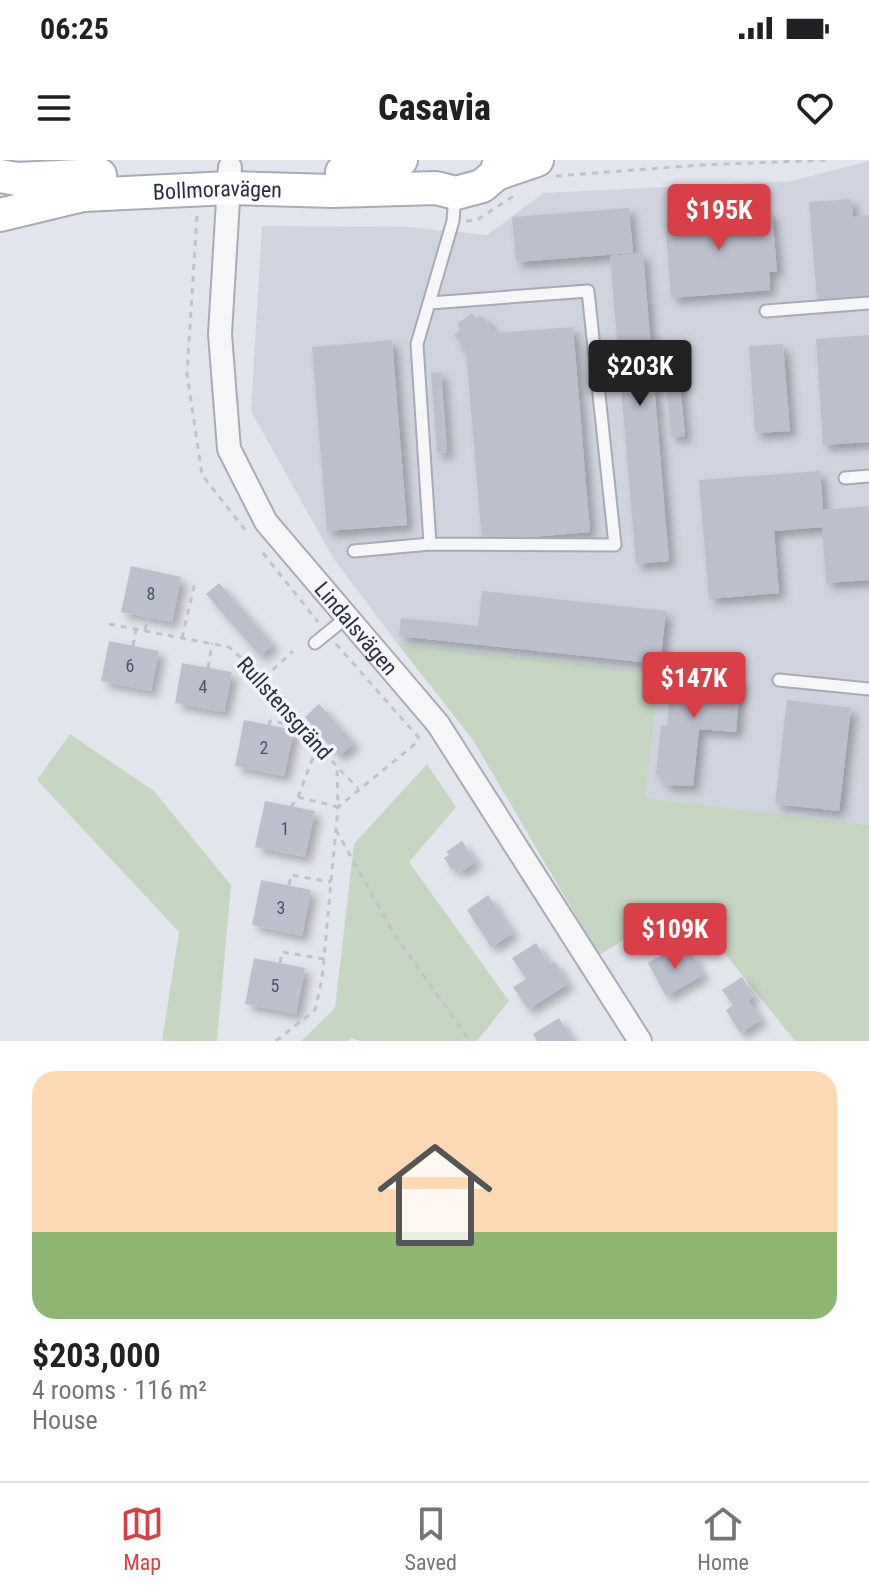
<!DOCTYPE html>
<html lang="en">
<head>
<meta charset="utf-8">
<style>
	:root { --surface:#fff; --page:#f6f6f6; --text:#202124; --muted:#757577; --line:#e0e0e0; --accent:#d93f47 }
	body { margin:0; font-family:"Roboto Condensed",sans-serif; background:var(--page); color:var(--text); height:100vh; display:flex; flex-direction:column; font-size:30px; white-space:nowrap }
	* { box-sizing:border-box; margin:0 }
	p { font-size:26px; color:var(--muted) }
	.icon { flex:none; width:44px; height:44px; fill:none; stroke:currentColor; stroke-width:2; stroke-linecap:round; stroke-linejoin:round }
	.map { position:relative; height:881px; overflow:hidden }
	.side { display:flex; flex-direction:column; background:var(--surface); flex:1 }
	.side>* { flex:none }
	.price { position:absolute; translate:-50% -68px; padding:0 18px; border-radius:8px; background:var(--accent); color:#fff; font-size:26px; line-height:52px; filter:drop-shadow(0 2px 4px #0008) }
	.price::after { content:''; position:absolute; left:50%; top:48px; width:24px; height:18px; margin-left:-12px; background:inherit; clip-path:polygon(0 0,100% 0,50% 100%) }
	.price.current { background:#222; color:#fff }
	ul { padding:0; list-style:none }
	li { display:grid; align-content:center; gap:16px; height:424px; padding:0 32px }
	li+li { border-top:2px solid var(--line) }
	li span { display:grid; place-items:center; height:248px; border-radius:24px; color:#555 }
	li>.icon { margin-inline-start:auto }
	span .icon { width:144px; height:144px; fill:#fffc; stroke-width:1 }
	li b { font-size:34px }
	.status { display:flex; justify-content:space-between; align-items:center; height:56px; padding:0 40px; background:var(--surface); direction:ltr }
	.status svg { height:22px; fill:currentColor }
	header { display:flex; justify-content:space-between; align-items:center; height:104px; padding:0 32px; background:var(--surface); font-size:36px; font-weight:800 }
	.tabs { display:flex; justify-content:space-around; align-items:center; height:112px; border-top:2px solid var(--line); background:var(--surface); font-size:22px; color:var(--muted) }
	.tabs a { display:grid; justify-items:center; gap:4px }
	.tabs .current { color:var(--accent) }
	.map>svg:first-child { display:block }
	.built { fill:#d0d4de }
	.green { fill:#c6d6c3 }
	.building { fill:#bcc0cc; filter:url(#shadow) }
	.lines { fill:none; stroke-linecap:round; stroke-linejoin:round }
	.lane-casing { stroke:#a7abb7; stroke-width:15 }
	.street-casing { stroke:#a7abb7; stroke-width:26 }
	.secondary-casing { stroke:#a7abb7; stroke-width:36 }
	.path { stroke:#c1c3ca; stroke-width:3; stroke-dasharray:6 6; stroke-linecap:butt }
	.lane { stroke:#f6f6f9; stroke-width:11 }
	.street { stroke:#f6f6f9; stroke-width:22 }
	.secondary { stroke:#fff; stroke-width:32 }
	.labels { text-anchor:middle; stroke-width:7; stroke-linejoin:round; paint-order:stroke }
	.number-label { font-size:18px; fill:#4e5467 }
	.street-label { font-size:22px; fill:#293045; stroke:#f2f4f9 }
</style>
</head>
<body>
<div class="status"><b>06:25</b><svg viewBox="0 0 49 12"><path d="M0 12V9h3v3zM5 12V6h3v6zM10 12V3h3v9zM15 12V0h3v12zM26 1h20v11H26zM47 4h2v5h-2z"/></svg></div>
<header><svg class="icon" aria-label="menu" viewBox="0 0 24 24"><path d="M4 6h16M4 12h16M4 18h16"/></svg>Casavia<svg class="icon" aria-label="heart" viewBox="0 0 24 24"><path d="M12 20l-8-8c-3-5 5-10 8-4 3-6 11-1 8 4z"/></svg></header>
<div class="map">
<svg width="869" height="881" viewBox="0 0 869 881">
	<defs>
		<filter id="shadow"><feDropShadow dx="6" dy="6" stdDeviation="4" flood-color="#0004"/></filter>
	</defs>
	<rect width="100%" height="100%" fill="#e2e5ec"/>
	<path class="built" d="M 869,1 L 869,665 L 644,638 L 658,512 L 397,483 L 333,398 L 251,251 L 262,66 L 408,67 L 487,75 L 543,33 L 792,21 Z"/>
	<path class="green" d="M 397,483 L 659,512 L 645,638 L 869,665 L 869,881 L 795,881 L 685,744 L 599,795 L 473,580 Z
		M 70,574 L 154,631 L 231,725 L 217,881 L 162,881 L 179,772 L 37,620 Z
		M 427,604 L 456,647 L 409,702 L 509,841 L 477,881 L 361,881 L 352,878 L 348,881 L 301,881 L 335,848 L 354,684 Z"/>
	<path class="building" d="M 851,39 L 853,57 L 869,55 L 869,136 L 817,140 L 809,42 Z
		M 709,44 L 710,57 L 772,52 L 777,112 L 769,112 L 770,130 L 671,138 L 666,71 L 669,70 L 667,48 Z
		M 629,48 L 633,93 L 516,102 L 512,57 Z
		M 643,93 L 669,401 L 636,404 L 610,96 Z
		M 472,153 L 476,159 L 482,156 L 494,173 L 573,167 L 590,372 L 482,381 L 466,191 L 454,175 L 460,170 L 457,164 Z
		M 869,175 L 869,282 L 823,285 L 816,179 Z
		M 392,180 L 407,365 L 327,371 L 312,187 Z
		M 783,184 L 790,271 L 755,273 L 749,186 Z
		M 441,212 L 447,292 L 437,293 L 431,213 Z
		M 679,213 L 685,276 L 671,277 L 665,214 Z
		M 820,311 L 823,350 L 869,346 L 869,420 L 826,423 L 822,367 L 774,371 L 779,433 L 709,439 L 699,320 Z
		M 131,406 L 181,417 L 172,462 L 121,452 Z
		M 219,423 L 273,485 L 260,496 L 206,434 Z
		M 482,431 L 666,451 L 660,504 L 399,476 L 401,458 L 478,466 Z
		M 109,481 L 159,491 L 151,531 L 101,521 Z
		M 182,503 L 232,512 L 224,552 L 175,543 Z
		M 672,509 L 741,516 L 736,572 L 699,569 L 693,626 L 666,625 L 656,613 L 661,565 L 667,566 Z
		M 787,540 L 851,548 L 839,651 L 775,644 Z
		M 319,544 L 354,583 L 339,596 L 305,557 Z
		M 244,560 L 294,570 L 284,616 L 235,606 Z
		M 265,641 L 315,651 L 305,697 L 255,687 Z
		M 462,681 L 476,702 L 460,712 L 456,706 L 452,710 L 444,698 L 449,695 L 446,692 Z
		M 261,720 L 311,730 L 302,776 L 252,765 Z
		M 488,735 L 513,773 L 491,787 L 467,750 Z
		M 536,783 L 549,804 L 554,801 L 568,824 L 528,849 L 513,827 L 526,819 L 512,798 Z
		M 672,789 L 678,799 L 691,792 L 703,815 L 666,836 L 648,803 Z
		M 254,798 L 305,808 L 296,854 L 245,844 Z
		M 742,817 L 754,837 L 748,840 L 761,860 L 740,873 L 726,850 L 733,845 L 722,830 Z
		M 559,858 L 573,881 L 537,881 L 533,874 Z"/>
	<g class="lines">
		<g class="lane-casing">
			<path id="lane" d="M 766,151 L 869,143
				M 845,318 L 869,316
				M 430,384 L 417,184 L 453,61 L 455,34
				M 354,391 L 430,384 L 615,385 L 588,131 L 430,143
				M 315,483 L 347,457
				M 779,520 L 869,529"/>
		</g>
		<g class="street-casing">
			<g id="street">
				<path id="s1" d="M 230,7 L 220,174 L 229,289 L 266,362 L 438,564 L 640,881"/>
			</g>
		</g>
		<g class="secondary-casing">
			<g id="secondary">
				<path d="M 342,12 C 362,13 386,13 401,0"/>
				<path d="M 496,14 L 537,0"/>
				<path d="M 0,16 L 17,19 L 100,15"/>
				<path id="s2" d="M 0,55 L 83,35 L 230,28 L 333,31 L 436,28 L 456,33 L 482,26 L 496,14 L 500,0"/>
			</g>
		</g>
		<path class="path" d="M 556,16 L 700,5 L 828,0
			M 197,56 L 187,214 L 202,315 L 246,371
			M 466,61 L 477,60 L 515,35
			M 263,393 L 318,462
			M 109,464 L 229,487 L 264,518 L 337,607 L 358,628
			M 145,470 L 148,457
			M 182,478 L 195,422
			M 336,484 L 420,579
			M 133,486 L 136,469
			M 208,508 L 212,483
			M 264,518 L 293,491
			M 269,565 L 270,561 L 303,566
			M 298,637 L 338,647 L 337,607
			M 291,647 L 298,637 L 318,584
			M 336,670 L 394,774 L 470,881
			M 289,725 L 291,715 L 331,722
			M 280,803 L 282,792 L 324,799
			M 276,881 L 315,850 L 322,819 L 338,647 L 420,580"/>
		<use href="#lane" class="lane"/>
		<use href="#street" class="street"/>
		<use href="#secondary" class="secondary"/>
	</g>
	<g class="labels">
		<g class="number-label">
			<text x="151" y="440">8</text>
			<text x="130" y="512">6</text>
			<text x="203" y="533">4</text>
			<text x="264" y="594">2</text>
			<text x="285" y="675">1</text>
			<text x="281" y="754">3</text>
			<text x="275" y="832">5</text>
		</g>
		<g class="street-label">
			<text dy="8" stroke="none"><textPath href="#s2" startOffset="220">Bollmoravägen</textPath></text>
			<text dy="8" stroke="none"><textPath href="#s1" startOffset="504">Lindalsvägen</textPath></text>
			<text transform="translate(285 548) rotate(48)" y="8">Rullstensgränd</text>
		</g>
	</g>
</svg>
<b class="price" style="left:719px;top:92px">$195K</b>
<b class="price current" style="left:640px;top:248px">$203K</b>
<b class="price" style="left:694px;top:560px">$147K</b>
<b class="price" style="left:675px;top:811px">$109K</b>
</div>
<section class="side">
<ul>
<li><span style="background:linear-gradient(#ffd9b3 65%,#8fb573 0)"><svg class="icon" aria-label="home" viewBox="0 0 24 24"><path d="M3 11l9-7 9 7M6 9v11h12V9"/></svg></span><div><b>$203,000</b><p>4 rooms · 116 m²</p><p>House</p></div></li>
</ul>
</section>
<nav class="tabs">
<a class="current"><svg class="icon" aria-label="map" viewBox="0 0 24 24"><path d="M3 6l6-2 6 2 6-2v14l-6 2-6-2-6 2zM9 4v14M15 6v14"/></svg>Map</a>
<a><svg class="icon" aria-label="saved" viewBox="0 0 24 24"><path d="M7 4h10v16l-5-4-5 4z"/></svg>Saved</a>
<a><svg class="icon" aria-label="home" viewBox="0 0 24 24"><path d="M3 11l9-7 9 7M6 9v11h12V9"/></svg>Home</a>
</nav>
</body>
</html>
